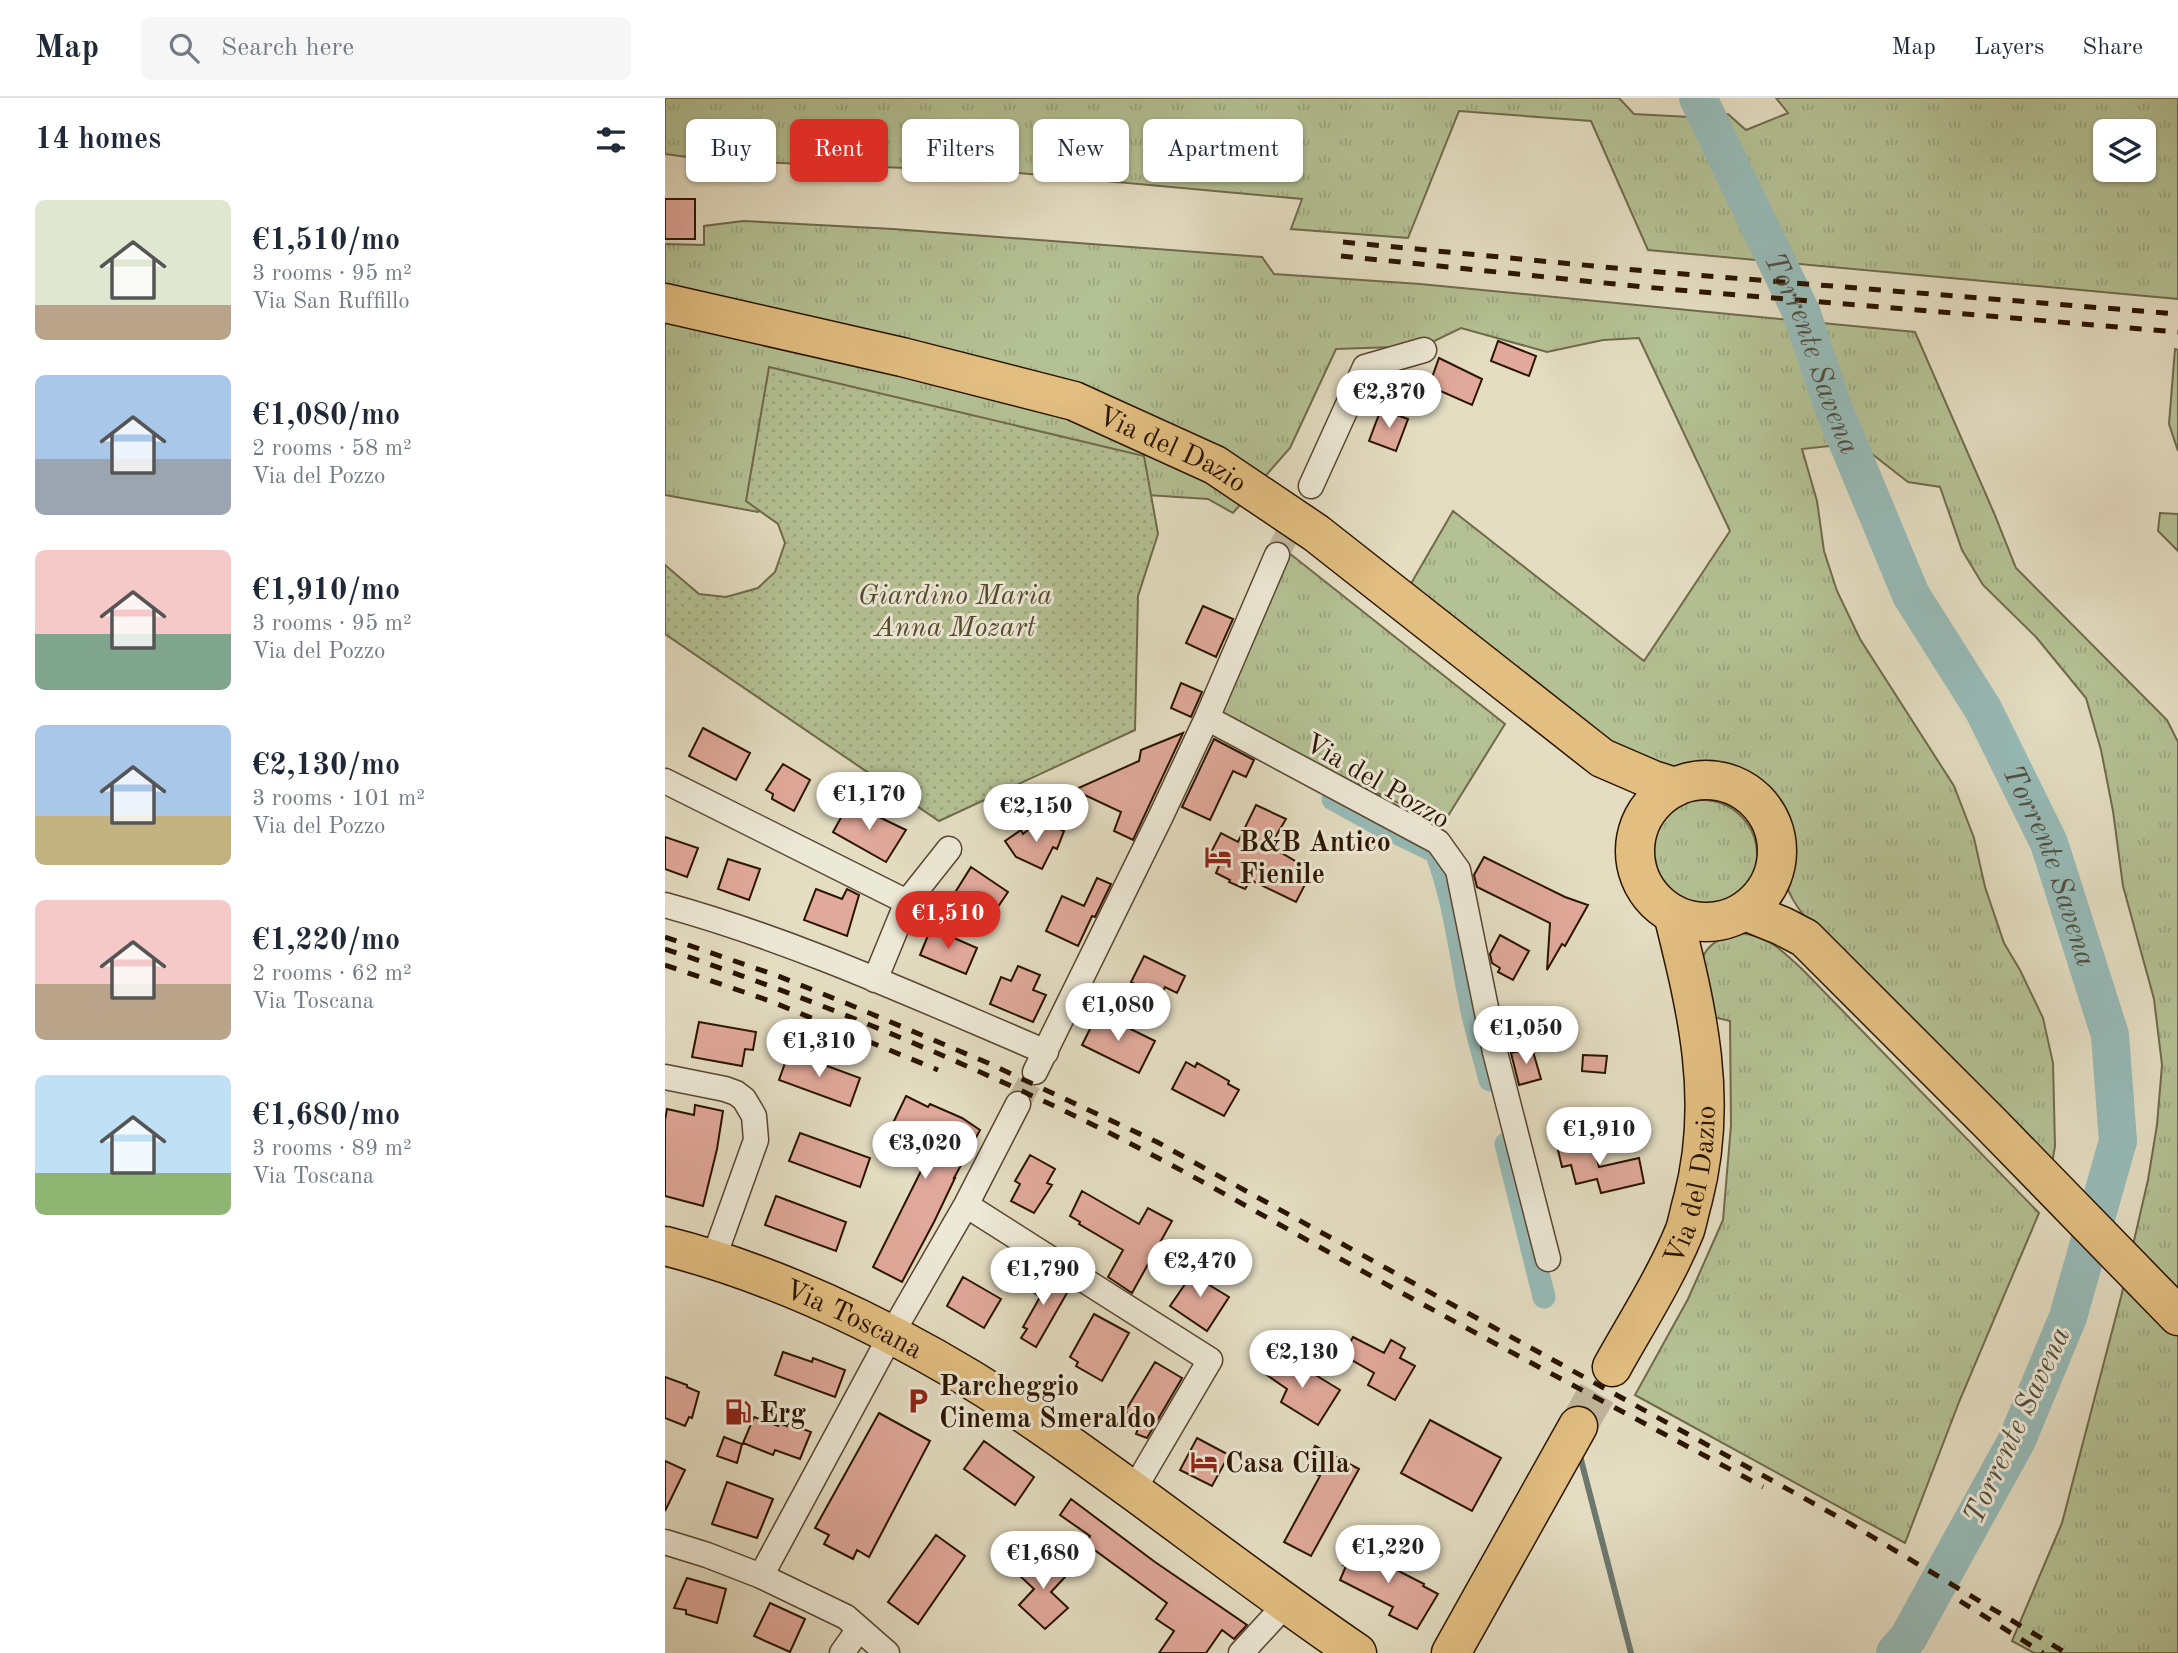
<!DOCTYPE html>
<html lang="en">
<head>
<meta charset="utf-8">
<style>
	:root { --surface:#fff; --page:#f6f6f7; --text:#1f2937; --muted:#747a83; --line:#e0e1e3; --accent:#d93025 }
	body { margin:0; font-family:"Old Standard TT",serif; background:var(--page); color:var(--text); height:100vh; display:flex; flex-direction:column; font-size:26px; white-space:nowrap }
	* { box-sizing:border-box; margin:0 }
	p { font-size:23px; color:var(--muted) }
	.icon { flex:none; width:38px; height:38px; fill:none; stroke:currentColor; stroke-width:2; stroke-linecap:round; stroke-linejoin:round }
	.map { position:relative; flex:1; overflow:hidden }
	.panel { display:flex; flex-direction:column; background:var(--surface); width:665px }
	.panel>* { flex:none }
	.top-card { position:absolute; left:21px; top:21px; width:665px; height:63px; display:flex; gap:14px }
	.buttons { position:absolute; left:1428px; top:21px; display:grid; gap:14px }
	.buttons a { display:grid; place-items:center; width:63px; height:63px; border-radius:10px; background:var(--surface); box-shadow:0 2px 5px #0004; font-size:35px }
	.price { position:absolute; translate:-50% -60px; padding:0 16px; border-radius:24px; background:#fff; color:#222; font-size:23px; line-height:46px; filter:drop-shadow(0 2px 4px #0008) }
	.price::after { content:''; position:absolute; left:50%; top:42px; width:21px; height:16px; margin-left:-10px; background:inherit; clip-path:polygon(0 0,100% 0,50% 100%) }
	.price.current { background:var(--accent); color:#fff }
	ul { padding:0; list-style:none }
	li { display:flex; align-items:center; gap:21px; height:175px; padding:0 35px }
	li span { display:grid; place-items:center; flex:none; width:196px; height:140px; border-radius:10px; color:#555 }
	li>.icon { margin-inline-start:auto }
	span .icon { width:84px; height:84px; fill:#fffc; stroke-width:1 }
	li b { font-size:30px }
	h2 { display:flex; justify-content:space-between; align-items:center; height:84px; padding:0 35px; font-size:30px }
	.chip { padding:0 24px; border-radius:10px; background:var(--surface); box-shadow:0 2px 5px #0004; font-size:24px; line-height:63px }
	.chip.current { background:var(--accent); color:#fff }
	header { display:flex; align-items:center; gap:42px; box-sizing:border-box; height:98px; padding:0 35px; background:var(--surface); border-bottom:2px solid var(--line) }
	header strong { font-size:33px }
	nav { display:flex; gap:38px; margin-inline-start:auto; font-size:24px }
	.search { width:490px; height:63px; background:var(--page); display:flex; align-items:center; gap:18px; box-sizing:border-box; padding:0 24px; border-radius:10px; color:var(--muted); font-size:26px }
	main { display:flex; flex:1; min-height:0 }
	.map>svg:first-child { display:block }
	.grass { fill:url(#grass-tufts); stroke:#706a4a; stroke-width:2; fill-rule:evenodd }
	.park { fill:url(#park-dots); stroke:#706a4a; stroke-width:2 }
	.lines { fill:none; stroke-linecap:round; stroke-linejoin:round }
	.stream { stroke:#6c786e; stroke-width:6 }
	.canal { stroke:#97bbb8; stroke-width:23 }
	.river { stroke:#97bbb8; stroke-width:38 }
	.building { fill:#e1a99b; stroke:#2b1400; stroke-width:2 }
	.street-tunnel { stroke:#bfb59b; stroke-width:24; stroke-dasharray:24 12; stroke-linecap:butt }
	.primary-tunnel { stroke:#bfb59b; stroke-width:38; stroke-dasharray:38 19; stroke-linecap:butt }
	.street-casing { stroke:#594630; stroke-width:27 }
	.primary-casing { stroke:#2b1400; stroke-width:41 }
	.street { stroke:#ede9d7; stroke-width:24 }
	.primary { stroke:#e2be81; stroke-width:38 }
	.rail { stroke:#2b1400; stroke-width:5; stroke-dasharray:12 12; stroke-linecap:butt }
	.labels { text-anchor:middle; stroke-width:6; stroke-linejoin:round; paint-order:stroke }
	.street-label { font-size:28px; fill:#2b1400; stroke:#ede9d7 }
	.park-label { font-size:28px; font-style:italic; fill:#54482c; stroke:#ede9d7 }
	.poi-label { font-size:28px; font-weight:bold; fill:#2b1400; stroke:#ede9d7; text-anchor:start }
	.water-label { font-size:30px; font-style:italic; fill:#514e40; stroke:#ede9d7 }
</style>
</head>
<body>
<header>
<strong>Map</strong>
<div class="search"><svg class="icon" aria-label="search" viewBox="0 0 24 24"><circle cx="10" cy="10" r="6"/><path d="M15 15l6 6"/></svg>Search here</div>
<nav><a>Map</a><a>Layers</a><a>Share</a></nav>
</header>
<main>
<section class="panel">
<h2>14 homes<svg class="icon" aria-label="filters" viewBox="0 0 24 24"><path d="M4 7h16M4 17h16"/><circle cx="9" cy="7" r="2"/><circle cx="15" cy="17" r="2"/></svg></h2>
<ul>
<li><span style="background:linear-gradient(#dfe7d0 75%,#b9a48a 0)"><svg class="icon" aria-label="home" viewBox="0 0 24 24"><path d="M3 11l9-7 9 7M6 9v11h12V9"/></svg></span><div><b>€1,510/mo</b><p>3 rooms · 95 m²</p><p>Via San Ruffillo</p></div></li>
<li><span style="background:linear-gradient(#a9c7e8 60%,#9aa5b1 0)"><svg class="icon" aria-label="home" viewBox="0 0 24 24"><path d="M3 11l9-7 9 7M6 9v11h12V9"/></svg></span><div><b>€1,080/mo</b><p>2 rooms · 58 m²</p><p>Via del Pozzo</p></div></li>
<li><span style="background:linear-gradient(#f6c9c9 60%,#7fa58c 0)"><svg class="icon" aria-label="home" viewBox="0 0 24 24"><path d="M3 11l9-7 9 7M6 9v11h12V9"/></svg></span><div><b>€1,910/mo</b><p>3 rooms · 95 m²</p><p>Via del Pozzo</p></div></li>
<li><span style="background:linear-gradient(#a9c7e8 65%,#c2b280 0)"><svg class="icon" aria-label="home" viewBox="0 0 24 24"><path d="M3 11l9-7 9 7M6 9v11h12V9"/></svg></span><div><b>€2,130/mo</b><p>3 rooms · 101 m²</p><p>Via del Pozzo</p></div></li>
<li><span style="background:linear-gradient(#f6c9c9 60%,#b9a48a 0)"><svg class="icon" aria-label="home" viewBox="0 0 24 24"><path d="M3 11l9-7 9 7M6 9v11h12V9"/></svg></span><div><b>€1,220/mo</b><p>2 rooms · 62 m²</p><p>Via Toscana</p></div></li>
<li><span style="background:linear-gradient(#bfe0f5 70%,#8fb573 0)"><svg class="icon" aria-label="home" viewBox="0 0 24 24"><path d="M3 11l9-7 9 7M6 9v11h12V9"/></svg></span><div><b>€1,680/mo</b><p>3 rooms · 89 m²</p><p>Via Toscana</p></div></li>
</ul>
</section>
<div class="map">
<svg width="1513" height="1555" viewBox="0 0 1513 1555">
	<defs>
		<pattern id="grass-tufts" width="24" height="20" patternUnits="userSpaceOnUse" patternTransform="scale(1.75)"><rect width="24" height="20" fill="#b4c194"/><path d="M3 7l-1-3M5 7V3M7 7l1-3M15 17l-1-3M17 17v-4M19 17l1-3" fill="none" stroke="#9ba57e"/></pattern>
		<pattern id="park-dots" width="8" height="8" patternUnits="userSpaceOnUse" patternTransform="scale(1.75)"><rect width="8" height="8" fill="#b4c194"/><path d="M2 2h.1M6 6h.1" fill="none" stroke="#9ba57e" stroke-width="1.8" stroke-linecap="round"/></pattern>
	</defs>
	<rect width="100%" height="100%" fill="#e4ddc2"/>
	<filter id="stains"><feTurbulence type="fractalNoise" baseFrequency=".00286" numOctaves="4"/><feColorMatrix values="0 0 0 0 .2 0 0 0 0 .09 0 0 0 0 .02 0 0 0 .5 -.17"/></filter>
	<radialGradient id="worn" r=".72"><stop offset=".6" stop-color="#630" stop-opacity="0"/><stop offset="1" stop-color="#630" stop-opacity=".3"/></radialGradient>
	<path class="grass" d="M 0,0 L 954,0 L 969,16 L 1043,20 L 1063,16 L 1081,32 L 1123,15 L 1111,0 L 1513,0 L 1513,201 L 983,152 L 926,23 L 794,13 L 743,140 L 626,131 L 637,101 L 342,74 L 44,62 L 0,56 ZM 1440,33 L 1479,33 L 1479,72 L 1440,72 Z
		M 78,123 L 228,131 L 597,159 L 609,176 L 755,186 L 1250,234 L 1329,415 L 1351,470 L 1502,622 L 1513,644 L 1513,1555 L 1369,1555 L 1347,1543 L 1397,1425 L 1456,1199 L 1483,1082 L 1492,1027 L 1497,967 L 1489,901 L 1458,788 L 1448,713 L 1436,652 L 1421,600 L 1371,539 L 1318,487 L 1297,452 L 1275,389 L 1243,384 L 1207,356 L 1164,348 L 1137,351 L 1152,403 L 1159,453 L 1172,493 L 1195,541 L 1289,688 L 1309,740 L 1320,789 L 1339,845 L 1355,872 L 1378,920 L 1388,965 L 1390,1048 L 1387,1066 L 1141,821 C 1134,811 1126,801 1122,789 C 1119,776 1122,764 1121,751 C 1118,717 1095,686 1062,676 C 1040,668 1020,676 998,675 C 988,674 977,668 968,664 L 744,489 L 788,413 L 979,563 L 1065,433 L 974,240 L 938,242 L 882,254 L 796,230 L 759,248 L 671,251 L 625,350 L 568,415 L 543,401 L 421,393 L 139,387 L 93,414 L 0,397 L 0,146 L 39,147 L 39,128 Z
		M 1510,251 L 1513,252 L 1513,353 L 1504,326 Z
		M 1495,415 L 1513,416 L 1513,453 L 1493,433 Z
		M 619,451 L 840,626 L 778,726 L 546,617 Z
		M982 757a55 55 0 1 1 110 0a55 55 0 1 1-110 0Z
		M 1075,835 C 1105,839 1115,851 1137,871 L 1374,1115 L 1294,1304 L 1240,1445 L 970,1297 L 1023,1201 L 1058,1122 L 1066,1027 L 1065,923 L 1044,918 C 1037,878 1021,846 1075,835 Z"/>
	<path class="park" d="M 104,269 L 479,358 L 493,436 L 473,498 L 470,632 L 274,723 L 0,536 L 0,467 L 34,496 L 61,499 L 93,490 L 110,474 L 120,445 L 113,426 L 81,403 Z"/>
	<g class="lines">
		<path class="stream" d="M 914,1354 L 966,1555"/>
		<path class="canal" d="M 668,701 L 715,727 L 771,754 C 790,804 795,856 806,908 C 811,933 819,958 825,982
			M 841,1046 L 879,1199"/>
		<path class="river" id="s1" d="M 1033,0 L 1137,216 L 1168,309 L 1246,497 L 1318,611 L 1384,745 L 1445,937 L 1453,1043 L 1403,1219 L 1352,1342 L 1243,1540 L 1230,1555"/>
	</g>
	<path class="building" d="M 0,101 L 30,101 L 30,141 L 0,141 Z
		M 833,243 L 871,258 L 864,278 L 826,263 Z
		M 774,260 L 817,281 L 807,307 L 764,288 Z
		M 716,311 L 743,321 L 731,353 L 704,343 Z
		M 538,508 L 568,521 L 551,559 L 521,545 Z
		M 516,585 L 537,594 L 526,619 L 506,610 Z
		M 38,630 L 85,655 L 71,682 L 24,658 Z
		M 518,635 L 468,742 L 449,733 L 456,714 L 409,692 L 474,663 L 476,652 Z
		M 549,641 L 589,662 L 581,679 L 568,673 L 545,722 L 517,709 Z
		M 118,666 L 145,682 L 129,713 L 107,701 L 108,696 L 101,692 Z
		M 184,705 L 211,719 L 212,718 L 241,732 L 221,764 L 168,734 Z
		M 591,707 L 621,721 L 605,748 L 647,773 L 631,804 L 586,782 L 580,791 L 564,784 L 565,782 L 551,775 L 554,768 L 542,762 L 556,735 L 573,744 Z
		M 374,723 L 399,733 L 392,751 L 388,749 L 377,771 L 351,759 L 340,743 L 356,732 L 358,736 Z
		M 0,739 L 33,750 L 22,779 L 0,771 Z
		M 819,759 L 900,799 L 923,807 L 900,848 L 897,846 L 882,872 L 885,825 L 812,789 L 809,777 Z
		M 63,761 L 95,771 L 84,802 L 53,791 Z
		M 306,769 L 343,794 L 322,825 L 286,801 Z
		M 432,780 L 446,786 L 430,819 L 427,818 L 413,848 L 381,833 L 397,798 L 419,808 Z
		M 151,791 L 177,801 L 182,791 L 194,797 L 182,838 L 139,822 Z
		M 266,830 L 312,850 L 301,876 L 255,857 Z
		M 835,837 L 864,853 L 848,882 L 833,874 L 835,870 L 827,865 L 825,856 Z
		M 479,858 L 520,878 L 512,895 L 500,889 L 495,900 L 466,884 Z
		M 353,868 L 375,877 L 368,892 L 381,897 L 368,924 L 325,906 L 336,879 L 346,883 Z
		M 433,915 L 490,943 L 474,975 L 417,947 Z
		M 34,924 L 91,934 L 88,952 L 80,951 L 77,968 L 27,959 Z
		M 867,950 L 876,981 L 854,987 L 846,955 Z
		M 124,954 L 195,980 L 185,1008 L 114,982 Z
		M 918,957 L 942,958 L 940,975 L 917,973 Z
		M 521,964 L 530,969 L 532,965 L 564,983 L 563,986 L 574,992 L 559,1018 L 507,991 Z
		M 241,998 L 263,1009 L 265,1006 L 297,1020 L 315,1032 L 289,1080 L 290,1080 L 269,1124 L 237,1184 L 208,1169 L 269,1047 L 240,1035 L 241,1032 L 228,1025 Z
		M 30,1007 L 58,1013 L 52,1051 L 38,1108 L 0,1098 L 0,1022 L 2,1011 L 29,1017 Z
		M 135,1035 L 205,1060 L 195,1089 L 124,1063 Z
		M 926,1040 L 934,1069 L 974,1060 L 979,1085 L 936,1095 L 932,1081 L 911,1086 L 906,1067 L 897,1069 L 892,1048 Z
		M 365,1057 L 390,1071 L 382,1085 L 387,1087 L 369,1115 L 346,1103 L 355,1086 L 350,1083 Z
		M 417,1093 L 474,1126 L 483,1110 L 507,1123 L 467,1195 L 443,1179 L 458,1152 L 414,1126 L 415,1124 L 405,1118 Z
		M 111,1098 L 181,1124 L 171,1153 L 100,1127 Z
		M 534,1166 L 548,1175 L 541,1185 L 564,1199 L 542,1233 L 505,1208 Z
		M 373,1173 L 395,1184 L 392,1190 L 402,1195 L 371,1249 L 356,1240 L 362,1231 L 358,1229 L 375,1199 L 364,1191 Z
		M 298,1179 L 336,1201 L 319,1230 L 282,1208 Z
		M 429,1216 L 464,1235 L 437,1283 L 411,1268 L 413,1264 L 405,1259 Z
		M 688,1239 L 719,1255 L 726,1242 L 740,1250 L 735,1260 L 750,1268 L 730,1302 L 703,1287 L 709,1275 L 678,1257 Z
		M 118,1254 L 147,1264 L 148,1260 L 180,1272 L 170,1299 L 110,1277 Z
		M 605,1258 L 627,1271 L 631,1265 L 675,1292 L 653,1327 L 616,1304 L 622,1291 L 596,1273 Z
		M 490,1264 L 517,1280 L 482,1340 L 471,1336 L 475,1325 L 464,1318 L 461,1312 Z
		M 0,1279 L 22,1287 L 22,1289 L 34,1294 L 27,1320 L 24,1319 L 20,1328 L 0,1320 Z
		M 214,1315 L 265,1343 L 204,1459 L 192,1452 L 188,1461 L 159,1446 L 164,1437 L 150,1430 Z
		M 89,1319 L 113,1328 L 114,1325 L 122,1328 L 122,1325 L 146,1334 L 135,1361 L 110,1352 L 108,1357 L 78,1345 Z
		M 765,1322 L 836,1360 L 807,1413 L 736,1375 Z
		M 59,1339 L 77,1346 L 72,1365 L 52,1358 Z
		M 532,1340 L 564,1357 L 547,1388 L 515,1372 Z
		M 319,1343 L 369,1379 L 350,1407 L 299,1371 Z
		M 650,1348 L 694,1371 L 646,1458 L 619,1444 L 655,1378 L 640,1370 Z
		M 0,1363 L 20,1372 L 0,1413 Z
		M 62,1384 L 108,1401 L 92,1440 L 47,1426 Z
		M 406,1401 L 490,1464 L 582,1527 L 569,1541 L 557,1532 L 541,1555 L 494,1555 L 509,1533 L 491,1521 L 502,1505 L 420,1445 L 425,1438 L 395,1417 Z
		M 271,1437 L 300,1458 L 253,1526 L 223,1504 Z
		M 693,1441 L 721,1458 L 718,1465 L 759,1486 L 758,1488 L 773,1496 L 752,1531 L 724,1517 L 728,1509 L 675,1482 L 681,1468 L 678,1467 Z
		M 376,1454 L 401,1478 L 386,1494 L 403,1510 L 380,1531 L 354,1507 L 369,1491 L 354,1477 Z
		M 22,1480 L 61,1491 L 52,1525 L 21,1516 L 21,1512 L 9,1510 Z
		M 105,1505 L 140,1521 L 125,1554 L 89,1538 Z"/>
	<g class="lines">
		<path class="street-tunnel" d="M 612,457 L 646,388
			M 353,1006 L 370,974"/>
		<path class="primary-tunnel" d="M 913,1328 L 947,1269"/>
		<g class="street-casing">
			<path id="street" d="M 646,388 L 700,269 L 759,252
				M 542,620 L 773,744 L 793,772 L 830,954 L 883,1161
				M 0,683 L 242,804 L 210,882
				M 242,804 L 284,751
				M 0,807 C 131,843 256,901 381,954
				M 370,974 L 496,718 L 542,620 L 612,457
				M 0,979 L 60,991 L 71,995 L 79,1001 L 89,1018 L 91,1042 L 48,1162
				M 301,1107 L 545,1262 L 468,1393
				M 0,1444 L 42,1457 L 96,1478 L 181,1519 L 222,1555
				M 96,1478 L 226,1237 L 301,1107 L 353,1006
				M 177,1555 L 194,1531
				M 576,1555 L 622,1505"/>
		</g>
		<g class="primary-casing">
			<g id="primary">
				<path id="s2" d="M 0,205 L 237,259 L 409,303 L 550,367 L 651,435 L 937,660 L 988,682 L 1010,689"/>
				<circle cx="1041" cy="753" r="71"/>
				<path d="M 1080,813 L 1117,828 L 1140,840 L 1327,1027 L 1513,1218"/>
				<path id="s3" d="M 0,1148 C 127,1180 265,1250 373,1325 C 481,1399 583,1481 692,1555"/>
				<path id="s4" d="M 947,1269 C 972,1224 1001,1179 1020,1132 C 1023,1122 1025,1111 1028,1101 C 1054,1002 1032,912 1008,816"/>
				<path d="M 786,1555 L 913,1328"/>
			</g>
		</g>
		<use href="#street" class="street"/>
		<use href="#primary" class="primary"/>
		<path class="rail" d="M 678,144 L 981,173 L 1513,216
			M 676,158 L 979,189 L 1513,234
			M 0,839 L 113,878 L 183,906 L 323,965 L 492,1044 L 1186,1426 L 1401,1555
			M 0,851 C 140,898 277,954 410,1018 C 512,1067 609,1124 708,1179 C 837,1250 968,1319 1098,1389
			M 0,867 L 105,903 L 273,972
			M 1295,1503 L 1378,1555"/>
	</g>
	<defs>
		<g id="hotel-bare" transform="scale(2.1)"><path d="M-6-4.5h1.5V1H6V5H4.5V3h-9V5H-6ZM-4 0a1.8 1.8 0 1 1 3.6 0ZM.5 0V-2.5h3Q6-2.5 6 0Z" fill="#8f2418" stroke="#ede9d7" stroke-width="2.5" paint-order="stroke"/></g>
		<g id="parking-bare" transform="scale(2.1)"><path d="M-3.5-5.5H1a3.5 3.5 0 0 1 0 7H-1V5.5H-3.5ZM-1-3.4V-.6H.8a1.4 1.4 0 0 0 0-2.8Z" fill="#8f2418" stroke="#ede9d7" stroke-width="2.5" paint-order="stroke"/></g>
		<g id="fuel-bare" transform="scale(2.1)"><path d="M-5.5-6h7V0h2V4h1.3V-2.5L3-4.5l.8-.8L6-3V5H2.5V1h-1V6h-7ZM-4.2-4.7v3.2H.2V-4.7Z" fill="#8f2418" stroke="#ede9d7" stroke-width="2.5" paint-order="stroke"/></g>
	</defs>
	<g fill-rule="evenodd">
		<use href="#hotel-bare" x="553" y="759"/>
		<use href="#parking-bare" x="253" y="1303"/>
		<use href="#fuel-bare" x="73" y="1314"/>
		<use href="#hotel-bare" x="539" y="1364"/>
	</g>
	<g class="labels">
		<g class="street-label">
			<text dy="10" stroke="none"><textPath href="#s2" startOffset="530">Via del Dazio</textPath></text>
			<text transform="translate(713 682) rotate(30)" y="10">Via del Pozzo</text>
			<text dy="10" stroke="none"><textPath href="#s4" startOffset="201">Via del Dazio</textPath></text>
			<text dy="10" stroke="none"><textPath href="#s3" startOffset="203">Via Toscana</textPath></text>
		</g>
		<g class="park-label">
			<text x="290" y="506">Giardino Maria<tspan x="290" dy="32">Anna Mozart</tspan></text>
		</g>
		<g class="poi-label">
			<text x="574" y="753">B&amp;B Antico<tspan x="574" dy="32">Fienile</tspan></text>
			<text x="274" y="1297">Parcheggio<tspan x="274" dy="32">Cinema Smeraldo</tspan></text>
			<text x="94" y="1324">Erg</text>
			<text x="560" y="1374">Casa Cilla</text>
		</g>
		<g class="water-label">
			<text dy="10" stroke="none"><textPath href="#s1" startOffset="280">Torrente Savena</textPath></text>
			<text dy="10" stroke="none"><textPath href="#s1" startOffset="847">Torrente Savena</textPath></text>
			<text transform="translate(1351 1327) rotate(-65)" y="10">Torrente Savena</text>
		</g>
	</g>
	<rect width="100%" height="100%" filter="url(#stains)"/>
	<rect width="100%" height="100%" fill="url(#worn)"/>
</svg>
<div class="buttons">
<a><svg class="icon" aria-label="layers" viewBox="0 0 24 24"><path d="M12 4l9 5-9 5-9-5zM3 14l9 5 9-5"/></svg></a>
</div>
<b class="price" style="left:724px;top:332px">€2,370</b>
<b class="price" style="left:204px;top:734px">€1,170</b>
<b class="price" style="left:371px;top:746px">€2,150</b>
<b class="price current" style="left:283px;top:853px">€1,510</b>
<b class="price" style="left:453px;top:945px">€1,080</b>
<b class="price" style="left:861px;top:968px">€1,050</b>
<b class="price" style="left:154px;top:981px">€1,310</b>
<b class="price" style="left:934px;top:1069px">€1,910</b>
<b class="price" style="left:260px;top:1083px">€3,020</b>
<b class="price" style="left:535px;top:1201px">€2,470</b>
<b class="price" style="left:378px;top:1209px">€1,790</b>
<b class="price" style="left:637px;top:1292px">€2,130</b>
<b class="price" style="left:723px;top:1487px">€1,220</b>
<b class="price" style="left:378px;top:1493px">€1,680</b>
<div class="top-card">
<a class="chip">Buy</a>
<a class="chip current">Rent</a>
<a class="chip">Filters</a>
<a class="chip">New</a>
<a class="chip">Apartment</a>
</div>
</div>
</main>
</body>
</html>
